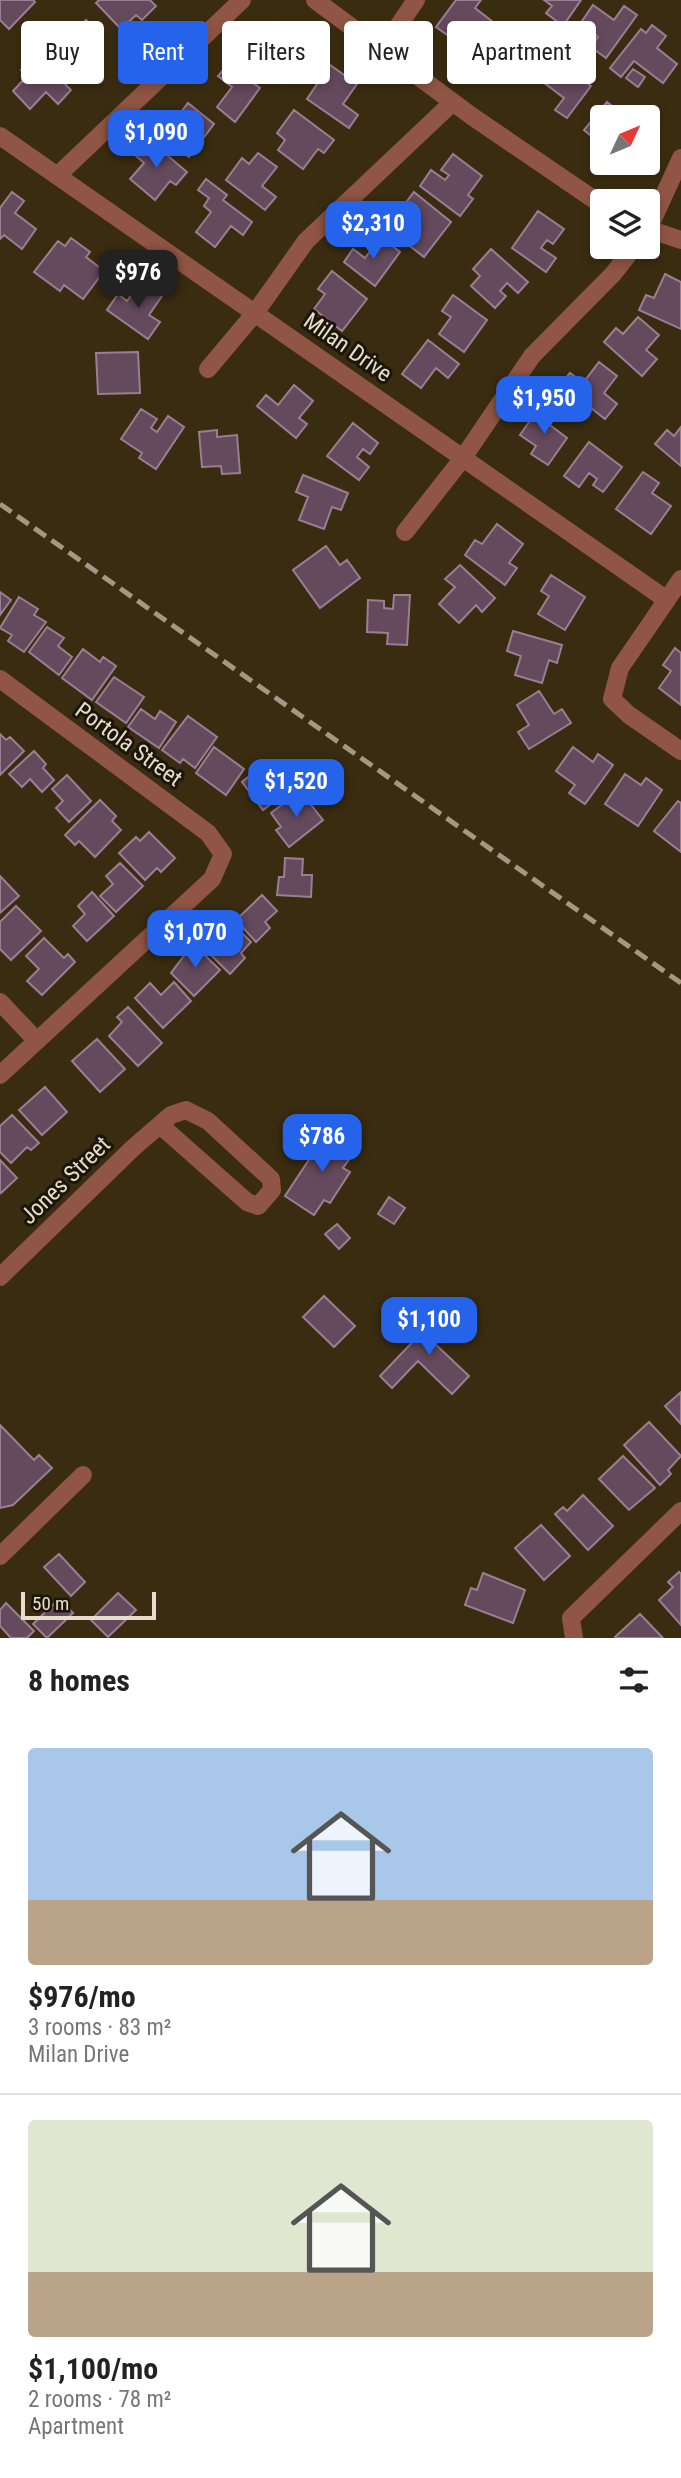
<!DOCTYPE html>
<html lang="en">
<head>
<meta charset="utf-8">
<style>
	:root { --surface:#fff; --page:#f2f2f2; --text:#222; --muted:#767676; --line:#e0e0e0; --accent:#2563eb }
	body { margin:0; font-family:"Roboto Condensed",sans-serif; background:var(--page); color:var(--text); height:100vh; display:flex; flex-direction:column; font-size:26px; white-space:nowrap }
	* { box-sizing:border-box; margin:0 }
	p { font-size:23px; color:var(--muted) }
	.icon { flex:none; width:38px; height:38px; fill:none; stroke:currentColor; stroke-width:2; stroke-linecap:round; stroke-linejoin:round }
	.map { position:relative; height:1638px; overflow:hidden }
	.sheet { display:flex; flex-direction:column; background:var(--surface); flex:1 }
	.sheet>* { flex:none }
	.banner { position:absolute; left:21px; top:21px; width:640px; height:63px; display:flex; gap:14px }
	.needle { width:46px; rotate:46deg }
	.buttons { position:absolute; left:590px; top:105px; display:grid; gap:14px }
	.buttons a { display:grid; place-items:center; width:70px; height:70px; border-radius:7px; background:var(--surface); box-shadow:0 4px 10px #0003; font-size:35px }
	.scale { position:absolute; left:21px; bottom:18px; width:135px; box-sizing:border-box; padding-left:7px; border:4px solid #e6ddcd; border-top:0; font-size:19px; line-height:24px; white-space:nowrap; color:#e6ddcd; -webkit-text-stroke:5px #1c150a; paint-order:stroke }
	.price { position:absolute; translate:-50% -60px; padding:0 16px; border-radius:14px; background:var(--accent); color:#fff; font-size:23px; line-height:46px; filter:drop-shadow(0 2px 4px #0008) }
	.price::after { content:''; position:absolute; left:50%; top:42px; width:21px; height:16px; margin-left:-10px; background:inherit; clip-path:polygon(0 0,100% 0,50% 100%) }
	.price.current { background:#222; color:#fff }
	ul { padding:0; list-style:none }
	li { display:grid; align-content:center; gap:14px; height:371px; padding:0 28px }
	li+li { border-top:2px solid var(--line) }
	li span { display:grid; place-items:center; height:217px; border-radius:7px; color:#555 }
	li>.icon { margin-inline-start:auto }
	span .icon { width:126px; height:126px; fill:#fffc; stroke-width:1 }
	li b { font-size:30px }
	h2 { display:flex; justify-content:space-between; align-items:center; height:84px; padding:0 28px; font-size:30px }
	.chip { padding:0 24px; border-radius:7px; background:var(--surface); box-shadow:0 4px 10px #0003; font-size:24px; line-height:63px }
	.chip.current { background:var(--accent); color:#fff }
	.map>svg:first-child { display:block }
	.building { fill:#65495d; stroke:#9c7e93; stroke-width:2 }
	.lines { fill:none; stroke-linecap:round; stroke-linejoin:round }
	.minor { stroke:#905544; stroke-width:18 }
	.rail { stroke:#a39883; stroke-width:5; stroke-dasharray:14 7; stroke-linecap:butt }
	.labels { text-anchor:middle; stroke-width:6; stroke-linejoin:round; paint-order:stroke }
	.street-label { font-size:23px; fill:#e6ddcd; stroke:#1c150a }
</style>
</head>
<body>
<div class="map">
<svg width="681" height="1638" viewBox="0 0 681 1638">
	<rect width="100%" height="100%" fill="#3a2c10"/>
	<path class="building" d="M 0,0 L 33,0 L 35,2 L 9,29 L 0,20 Z
		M 99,0 L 150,0 L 156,6 L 142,20 L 136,15 L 121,29 L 96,3 Z
		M 456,0 L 481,0 L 475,8 L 493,22 L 477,44 L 458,31 L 453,39 L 436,27 Z
		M 544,0 L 581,0 L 563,26 L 546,13 L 552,6 Z
		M 593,5 L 614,20 L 624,6 L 637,15 L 606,58 L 591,47 L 598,37 L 580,24 Z
		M 86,20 L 102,38 L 84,54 L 95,66 L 82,79 L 48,41 L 68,23 L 75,31 Z
		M 275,22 L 303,44 L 289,61 L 295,66 L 282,83 L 242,52 L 255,36 L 260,40 Z
		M 516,24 L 529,34 L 525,40 L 546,55 L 529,77 L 511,63 L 503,74 L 487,62 Z
		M 652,25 L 666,36 L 657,48 L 677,64 L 663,83 L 634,61 L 621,77 L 610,68 L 641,29 L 646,33 Z
		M 35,55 L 71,90 L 58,104 L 46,92 L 30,109 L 13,91 L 27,76 L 21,70 Z
		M 559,62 L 591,86 L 567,118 L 555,110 L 564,98 L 543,82 Z
		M 228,64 L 260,88 L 235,122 L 217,107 L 232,87 L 218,76 Z
		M 330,65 L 357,84 L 343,104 L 358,115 L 349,128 L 307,99 Z
		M 633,69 L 645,77 L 638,87 L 626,78 Z
		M 607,102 L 623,115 L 629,108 L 641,117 L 602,117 L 602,145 L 584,130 Z
		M 188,103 L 214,124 L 189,157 L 157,132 L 169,116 L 175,120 Z
		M 294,110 L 334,140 L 324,153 L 318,149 L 303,169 L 278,150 L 285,140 L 277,133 Z
		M 148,139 L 187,172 L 176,185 L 170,181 L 155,200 L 130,179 L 144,163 L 135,155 Z
		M 258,153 L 277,167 L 262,186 L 276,197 L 265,210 L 226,180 L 242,158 L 249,164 Z
		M 453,154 L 482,176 L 468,195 L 473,199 L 460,216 L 420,186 L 431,170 L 445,180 L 449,175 L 441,170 Z
		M 206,179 L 227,195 L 223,200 L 252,222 L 243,235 L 231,226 L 215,247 L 196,232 L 211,212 L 204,206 L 209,198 L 198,190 Z
		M 12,192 L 24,201 L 15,213 L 36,229 L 22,249 L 4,235 L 0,239 L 0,208 Z
		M 414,192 L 451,222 L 424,257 L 393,233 L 407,216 L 400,210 Z
		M 538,211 L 564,229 L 553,244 L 547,240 L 541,248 L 556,258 L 546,272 L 512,248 Z
		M 381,237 L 400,252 L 375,286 L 344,262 L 353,249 L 365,258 Z
		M 71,238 L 90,252 L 86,257 L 104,271 L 83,299 L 64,285 L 60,291 L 34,272 L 58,241 L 65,246 Z
		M 491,249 L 528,282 L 518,293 L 507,283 L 500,291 L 506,296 L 495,308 L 471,286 L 480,276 L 473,269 Z
		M 332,271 L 367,299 L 342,331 L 314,309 L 325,294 L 318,289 Z
		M 665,274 L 681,282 L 681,329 L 639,310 L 646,295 L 654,298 Z
		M 141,281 L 162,296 L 149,315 L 160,322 L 148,339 L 107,310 L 118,294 L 127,301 Z
		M 453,295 L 487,320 L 464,352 L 439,334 L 451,317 L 442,311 Z
		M 638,317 L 659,335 L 646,350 L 657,359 L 642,376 L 604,342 L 616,328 L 623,334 Z
		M 428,340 L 459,364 L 448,378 L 436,368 L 421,388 L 402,374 Z
		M 138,352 L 140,393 L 98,394 L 96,353 Z
		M 599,362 L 617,376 L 604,393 L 617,404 L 605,419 L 561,384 L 570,373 L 583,383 Z
		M 294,385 L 313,401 L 299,418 L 307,424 L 296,438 L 257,406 L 266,395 L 278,405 Z
		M 541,405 L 556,416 L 550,425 L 567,438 L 548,465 L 531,454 L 536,446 L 520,435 Z
		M 141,409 L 157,419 L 151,428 L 157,432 L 168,416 L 184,427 L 156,469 L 139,458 L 142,453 L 121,439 Z
		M 353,423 L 378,443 L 370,454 L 363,449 L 357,457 L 369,467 L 359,480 L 327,456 Z
		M 681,427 L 681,466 L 655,444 L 667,430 L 674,436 Z
		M 217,430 L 217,437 L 237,435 L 240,473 L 222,474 L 221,466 L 202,467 L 199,432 Z
		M 589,442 L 622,467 L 603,492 L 593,485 L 597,479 L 589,473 L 579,487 L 564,476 Z
		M 643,472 L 659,483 L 652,493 L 671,506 L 651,534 L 616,509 Z
		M 303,475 L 348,493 L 341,510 L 332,507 L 324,529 L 299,520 L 308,497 L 296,492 Z
		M 497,524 L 523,544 L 509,563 L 517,568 L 505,585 L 465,555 L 475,540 L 482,544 Z
		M 326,546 L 340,565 L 347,560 L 360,578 L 320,608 L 293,570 Z
		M 460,565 L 495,598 L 482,612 L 476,605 L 459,623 L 439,604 L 455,587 L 445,579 Z
		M 551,575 L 585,597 L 565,630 L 538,614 L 549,596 L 541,591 Z
		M 0,592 L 11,600 L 0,615 Z
		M 394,595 L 410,595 L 407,645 L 387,644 L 388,633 L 367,632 L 368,600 L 384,601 L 384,608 L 393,609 Z
		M 19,597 L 38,609 L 34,615 L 46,622 L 24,652 L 8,641 L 12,635 L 0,628 Z
		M 47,627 L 64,638 L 58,646 L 72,657 L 59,675 L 29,652 Z
		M 513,631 L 562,645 L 557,663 L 549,660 L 542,683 L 515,675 L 521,656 L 507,651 Z
		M 675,648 L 681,653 L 681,705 L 659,688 L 671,671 L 663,665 Z
		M 83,649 L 100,662 L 103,657 L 116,666 L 92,700 L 62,678 Z
		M 114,677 L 144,697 L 126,723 L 96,702 Z
		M 539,691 L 554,714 L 562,709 L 571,723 L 529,749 L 518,732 L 529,725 L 517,705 Z
		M 141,709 L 155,719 L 160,711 L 176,722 L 159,748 L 128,727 Z
		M 188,716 L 217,737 L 195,768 L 183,759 L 180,763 L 162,750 Z
		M 0,734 L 6,740 L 10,737 L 24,751 L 0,775 Z
		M 214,747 L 244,769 L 226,795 L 196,773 Z
		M 573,747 L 593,762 L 598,754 L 613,765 L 585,804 L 569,793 L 575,785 L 556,771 Z
		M 34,751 L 46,764 L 43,768 L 54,780 L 42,792 L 30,779 L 22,787 L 9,774 Z
		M 267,762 L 279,778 L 270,786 L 279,798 L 263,810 L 242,782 Z
		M 625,774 L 641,785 L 646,778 L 662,790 L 638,826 L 605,804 Z
		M 67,775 L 91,801 L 69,822 L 56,808 L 63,801 L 52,789 Z
		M 300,791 L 323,820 L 289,847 L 276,830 L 281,827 L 271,813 Z
		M 100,800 L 116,816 L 112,821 L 121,830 L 95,857 L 79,841 L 75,845 L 65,835 Z
		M 678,801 L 681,803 L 681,852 L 654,831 Z
		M 149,832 L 175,858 L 161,872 L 157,868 L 145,880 L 119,853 L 136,837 L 140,841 Z
		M 285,858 L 303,859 L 302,875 L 312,875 L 311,897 L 277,895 L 279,877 L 284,877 Z
		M 120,863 L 143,886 L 116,912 L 100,896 L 113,884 L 106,876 Z
		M 0,876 L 19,896 L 0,913 Z
		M 92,892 L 114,916 L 87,941 L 73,926 L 85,914 L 78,906 Z
		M 262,895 L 277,911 L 265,922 L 270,928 L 256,942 L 236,920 Z
		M 16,906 L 41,931 L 11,960 L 0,949 L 0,922 Z
		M 225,916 L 251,942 L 241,953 L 245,958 L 230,974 L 202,946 L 221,927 L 217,923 Z
		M 44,938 L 64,958 L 68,954 L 75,962 L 42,995 L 27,981 L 39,969 L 26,956 Z
		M 193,944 L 220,970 L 194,996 L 171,973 Z
		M 174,982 L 191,1001 L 163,1028 L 135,998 L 150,983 L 161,995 Z
		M 128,1007 L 162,1043 L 138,1066 L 109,1036 L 122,1022 L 117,1017 Z
		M 97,1039 L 125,1069 L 100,1092 L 72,1061 Z
		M 45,1087 L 67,1112 L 42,1135 L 19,1110 Z
		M 12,1115 L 39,1143 L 31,1150 L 27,1147 L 11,1163 L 0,1152 L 0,1126 Z
		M 328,1131 L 356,1150 L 343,1168 L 350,1172 L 330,1203 L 324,1200 L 314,1215 L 285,1196 Z
		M 0,1160 L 17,1178 L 1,1193 L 0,1191 Z
		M 389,1197 L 405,1208 L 394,1224 L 378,1214 Z
		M 337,1224 L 350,1238 L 339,1249 L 325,1234 Z
		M 324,1296 L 355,1326 L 334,1347 L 303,1317 Z
		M 448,1305 L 458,1315 L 433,1342 L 469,1376 L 452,1394 L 418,1361 L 392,1388 L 380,1376 Z
		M 681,1392 L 681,1424 L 665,1406 Z
		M 649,1422 L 681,1456 L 668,1470 L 671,1474 L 660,1485 L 624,1445 Z
		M 0,1425 L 34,1460 L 39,1455 L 52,1468 L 13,1505 L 0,1508 Z
		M 623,1456 L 655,1488 L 629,1510 L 599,1479 Z
		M 583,1495 L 613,1526 L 588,1550 L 555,1514 L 563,1507 L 567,1511 Z
		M 541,1525 L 570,1556 L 544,1580 L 515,1548 Z
		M 59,1554 L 85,1582 L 71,1596 L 44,1567 Z
		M 679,1572 L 681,1574 L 681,1625 L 659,1600 L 673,1587 L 668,1582 Z
		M 483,1573 L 525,1590 L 513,1623 L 465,1605 L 471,1588 L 477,1590 Z
		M 118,1593 L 136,1610 L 108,1637 L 91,1620 Z
		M 59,1599 L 73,1613 L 47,1638 L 33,1624 Z
		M 6,1603 L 34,1631 L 27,1638 L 11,1638 L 0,1626 L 0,1610 Z
		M 640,1614 L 663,1638 L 615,1638 L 615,1637 Z"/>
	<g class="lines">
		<path class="minor" d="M 315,0 L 473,117 L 602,205
			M 382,50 L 416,0
			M 0,136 L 667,600
			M 57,176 L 242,0
			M 648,229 L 681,240
			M 648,230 L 681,158
			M 208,369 L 255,313 L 306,241 L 453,102
			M 405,532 L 463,458 L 532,356 L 613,274 L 634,247
			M 681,579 L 620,668 L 612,699 L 629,715 L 681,751
			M 0,679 L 208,833 L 223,854 L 212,879 L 0,1075
			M 0,1002 L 37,1041
			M 0,1277 L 133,1148 L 171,1115 L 186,1110 L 208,1121 L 271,1179 L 272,1190 L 258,1206 L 247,1202 L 160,1125
			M 0,1556 L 83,1475
			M 574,1638 L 571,1618 L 681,1511"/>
		<path class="rail" d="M 0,504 L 681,983"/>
	</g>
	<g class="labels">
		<g class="street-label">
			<text transform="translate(348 347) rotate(35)" y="8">Milan Drive</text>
			<text transform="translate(129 744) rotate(36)" y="8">Portola Street</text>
			<text transform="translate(65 1180) rotate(-44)" y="8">Jones Street</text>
		</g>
	</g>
</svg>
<div class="buttons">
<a><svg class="needle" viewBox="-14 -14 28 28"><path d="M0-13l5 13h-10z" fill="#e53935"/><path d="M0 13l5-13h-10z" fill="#767676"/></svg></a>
<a><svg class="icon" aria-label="layers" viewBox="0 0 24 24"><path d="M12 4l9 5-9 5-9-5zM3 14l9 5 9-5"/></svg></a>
</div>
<div class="scale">50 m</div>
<b class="price" style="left:156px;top:170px">$1,090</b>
<b class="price" style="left:373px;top:261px">$2,310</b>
<b class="price current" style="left:138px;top:310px">$976</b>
<b class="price" style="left:544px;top:436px">$1,950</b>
<b class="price" style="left:296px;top:819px">$1,520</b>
<b class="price" style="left:195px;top:970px">$1,070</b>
<b class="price" style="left:322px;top:1174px">$786</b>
<b class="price" style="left:429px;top:1357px">$1,100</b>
<div class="banner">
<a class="chip">Buy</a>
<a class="chip current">Rent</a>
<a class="chip">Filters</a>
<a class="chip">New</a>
<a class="chip">Apartment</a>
</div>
</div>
<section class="sheet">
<h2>8 homes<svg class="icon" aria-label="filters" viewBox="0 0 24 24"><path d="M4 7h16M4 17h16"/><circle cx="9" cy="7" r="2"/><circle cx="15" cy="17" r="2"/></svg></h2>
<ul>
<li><span style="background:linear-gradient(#a9c7e8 70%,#b9a48a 0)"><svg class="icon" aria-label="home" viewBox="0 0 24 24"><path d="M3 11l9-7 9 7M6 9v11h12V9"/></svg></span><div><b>$976/mo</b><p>3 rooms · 83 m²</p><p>Milan Drive</p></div></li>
<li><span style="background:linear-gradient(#dfe7d0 70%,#b9a48a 0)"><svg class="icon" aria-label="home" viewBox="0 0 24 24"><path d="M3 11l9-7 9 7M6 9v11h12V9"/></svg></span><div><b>$1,100/mo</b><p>2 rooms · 78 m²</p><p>Apartment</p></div></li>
</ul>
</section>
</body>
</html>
